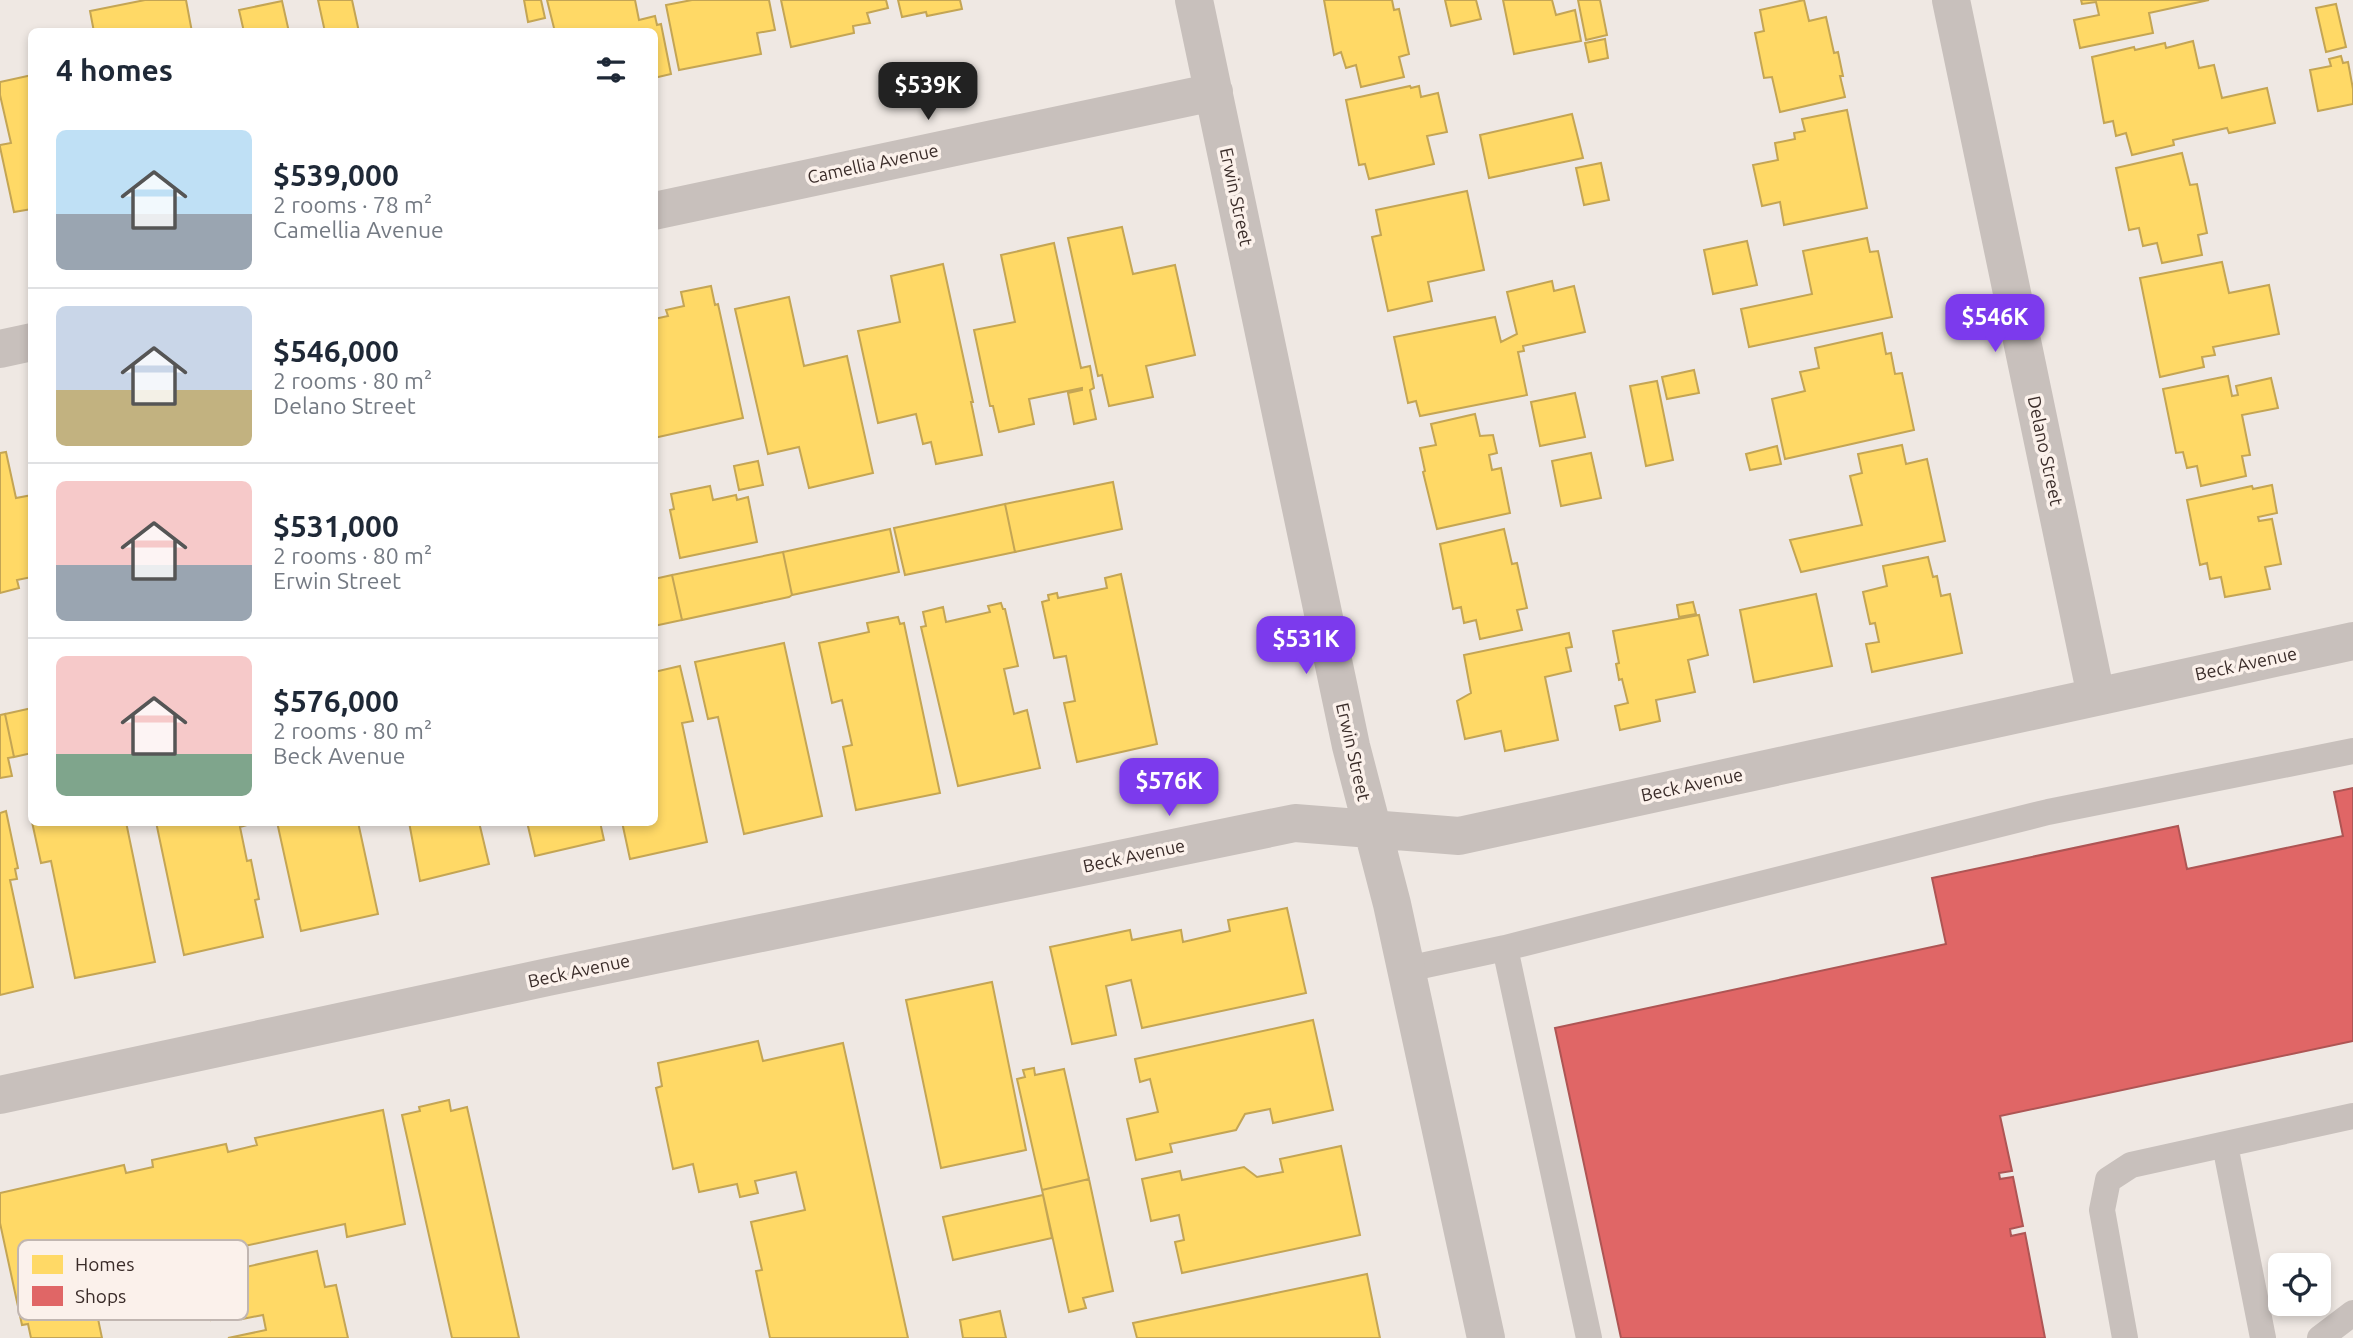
<!DOCTYPE html>
<html lang="en">
<head>
<meta charset="utf-8">
<style>
	:root { --surface:#fff; --page:#f6f6f7; --text:#1f2937; --muted:#747a83; --line:#e0e1e3; --accent:#7c3aed }
	body { margin:0; font-family:Ubuntu,sans-serif; background:var(--page); color:var(--text); height:100vh; display:flex; flex-direction:column; font-size:26px; white-space:nowrap }
	* { box-sizing:border-box; margin:0 }
	p { font-size:23px; color:var(--muted) }
	.icon { flex:none; width:38px; height:38px; fill:none; stroke:currentColor; stroke-width:2; stroke-linecap:round; stroke-linejoin:round }
	.map { position:relative; flex:1; overflow:hidden }
	.drawer { position:absolute; left:28px; top:28px; width:630px; height:798px; display:flex; flex-direction:column; background:var(--surface); border-radius:10px; box-shadow:0 4px 10px #0003 }
	.drawer>* { flex:none }
	.fabs { position:absolute; left:2268px; top:1253px; display:grid; gap:14px }
	.fabs a { display:grid; place-items:center; width:63px; height:63px; border-radius:10px; background:var(--surface); box-shadow:0 4px 10px #0003; font-size:35px }
	.price { position:absolute; translate:-50% -60px; padding:0 16px; border-radius:14px; background:var(--accent); color:#fff; font-size:23px; line-height:46px; filter:drop-shadow(0 2px 4px #0008) }
	.price::after { content:''; position:absolute; left:50%; top:42px; width:21px; height:16px; margin-left:-10px; background:inherit; clip-path:polygon(0 0,100% 0,50% 100%) }
	.price.on { background:#222; color:#fff }
	ul { padding:0; list-style:none }
	li { display:flex; align-items:center; gap:21px; height:175px; padding:0 28px }
	li+li { border-top:2px solid var(--line) }
	li span { display:grid; place-items:center; flex:none; width:196px; height:140px; border-radius:10px; color:#555 }
	li>.icon { margin-inline-start:auto }
	span .icon { width:84px; height:84px; fill:#fffc; stroke-width:1 }
	li b { font-size:30px }
	h2 { display:flex; justify-content:space-between; align-items:center; height:84px; padding:0 28px; font-size:30px }
	.map>svg:first-child { display:block }
	.homes { fill:#ffd966; stroke:#c4a554; stroke-width:2 }
	.shops { fill:#e06666; stroke:#ae5554; stroke-width:2 }
	.lines { fill:none; stroke-linecap:round; stroke-linejoin:round }
	.service { stroke:#c8c0bc; stroke-width:26 }
	.minor { stroke:#c8c0bc; stroke-width:38 }
	.labels { text-anchor:middle; stroke-width:7; stroke-linejoin:round; paint-order:stroke }
	.street-label { font-size:18px; fill:#3a2c29; stroke:#fbf1eb }
	.key { fill:#fbf1eb; stroke:#c1b6b1; stroke-width:2 }
	.key-label { font-size:19px; fill:#3a2c29 }
</style>
</head>
<body>
<div class="map">
<svg width="2353" height="1338" viewBox="0 0 2353 1338">
	<rect width="100%" height="100%" fill="#efe8e3"/>
	<path class="homes" d="M 145,0 L 186,0 L 192,32 L 94,32 L 90,11 Z
		M 318,0 L 352,0 L 359,32 L 325,32 Z
		M 524,0 L 541,0 L 545,18 L 528,22 Z
		M 547,0 L 635,0 L 639,20 L 655,16 L 657,25 L 661,24 L 671,74 L 654,78 L 654,32 L 555,32 Z
		M 692,0 L 769,0 L 775,30 L 757,33 L 761,54 L 679,70 L 666,5 Z
		M 781,0 L 886,0 L 888,8 L 867,13 L 870,23 L 853,26 L 854,33 L 791,47 Z
		M 898,0 L 960,0 L 962,9 L 927,16 L 926,12 L 902,17 Z
		M 1324,0 L 1392,0 L 1394,10 L 1399,9 L 1409,54 L 1399,57 L 1404,77 L 1361,87 L 1356,65 L 1346,68 L 1341,52 L 1334,55 Z
		M 1445,0 L 1476,0 L 1481,19 L 1451,26 Z
		M 1503,0 L 1552,0 L 1556,15 L 1575,10 L 1581,41 L 1514,54 Z
		M 1578,0 L 1600,0 L 1607,35 L 1586,40 Z
		M 1804,0 L 1809,21 L 1826,17 L 1834,53 L 1838,52 L 1843,76 L 1840,76 L 1845,97 L 1780,112 L 1772,77 L 1764,78 L 1755,33 L 1764,31 L 1760,10 Z
		M 2081,0 L 2209,0 L 2149,13 L 2153,33 L 2080,48 L 2074,20 L 2099,15 L 2096,2 L 2082,4 Z
		M 282,1 L 289,32 L 244,32 L 239,10 Z
		M 2336,4 L 2346,47 L 2326,52 L 2316,8 Z
		M 1605,39 L 1608,58 L 1589,62 L 1585,43 Z
		M 2193,41 L 2199,68 L 2214,65 L 2222,98 L 2267,88 L 2275,123 L 2229,133 L 2227,128 L 2173,140 L 2174,145 L 2132,155 L 2126,133 L 2116,136 L 2113,121 L 2104,123 L 2092,57 L 2134,47 L 2135,50 L 2165,43 L 2166,48 Z
		M 2341,56 L 2343,63 L 2348,62 L 2353,89 L 2353,104 L 2318,111 L 2310,70 L 2331,66 L 2329,59 Z
		M 32,75 L 32,209 L 14,212 L 0,147 L 0,145 L 11,143 L 0,95 L 0,82 Z
		M 1410,86 L 1411,88 L 1419,86 L 1421,97 L 1438,93 L 1447,132 L 1427,136 L 1434,164 L 1369,179 L 1365,164 L 1359,165 L 1346,100 Z
		M 1847,110 L 1867,208 L 1784,225 L 1780,202 L 1762,206 L 1753,165 L 1778,160 L 1775,143 L 1795,139 L 1794,133 L 1805,131 L 1802,119 Z
		M 1572,114 L 1583,158 L 1489,178 L 1480,135 Z
		M 2182,153 L 2190,185 L 2197,184 L 2207,233 L 2198,235 L 2202,255 L 2162,263 L 2157,243 L 2143,246 L 2139,228 L 2129,230 L 2116,168 Z
		M 1601,163 L 1609,200 L 1584,205 L 1576,168 Z
		M 1467,191 L 1484,270 L 1428,282 L 1432,301 L 1388,311 L 1372,237 L 1381,235 L 1376,210 Z
		M 1122,227 L 1133,274 L 1175,265 L 1195,355 L 1146,366 L 1153,397 L 1109,406 L 1102,375 L 1098,376 L 1068,238 Z
		M 1867,238 L 1870,252 L 1878,251 L 1892,317 L 1749,347 L 1741,309 L 1812,294 L 1803,251 Z
		M 1747,241 L 1757,285 L 1713,294 L 1704,250 Z
		M 1054,243 L 1081,368 L 1090,366 L 1094,388 L 1090,390 L 1096,419 L 1074,424 L 1068,393 L 1082,390 L 1082,388 L 1029,399 L 1034,424 L 999,432 L 993,406 L 990,406 L 974,330 L 1015,322 L 1001,255 Z
		M 2222,262 L 2229,293 L 2269,285 L 2279,334 L 2213,347 L 2215,355 L 2202,357 L 2204,367 L 2160,377 L 2140,278 Z
		M 943,264 L 973,402 L 971,402 L 982,455 L 936,464 L 931,442 L 923,444 L 916,414 L 878,423 L 858,331 L 900,322 L 891,276 Z
		M 1552,281 L 1554,291 L 1574,286 L 1585,332 L 1523,346 L 1524,351 L 1518,352 L 1527,395 L 1420,416 L 1416,401 L 1408,403 L 1394,337 L 1495,317 L 1501,342 L 1517,334 L 1507,292 Z
		M 711,286 L 715,305 L 718,304 L 743,418 L 654,438 L 654,319 L 668,316 L 666,310 L 684,306 L 681,292 Z
		M 789,297 L 804,366 L 847,356 L 873,473 L 809,488 L 799,447 L 768,454 L 735,309 Z
		M 1882,333 L 1886,354 L 1891,353 L 1895,374 L 1902,373 L 1914,430 L 1785,459 L 1772,399 L 1805,391 L 1800,372 L 1819,368 L 1815,348 Z
		M 1694,370 L 1699,393 L 1667,399 L 1662,377 Z
		M 2228,376 L 2232,396 L 2238,395 L 2236,386 L 2271,378 L 2278,408 L 2242,415 L 2250,455 L 2242,456 L 2246,476 L 2201,486 L 2197,466 L 2187,468 L 2183,452 L 2176,453 L 2163,389 Z
		M 1657,381 L 1673,460 L 1646,466 L 1630,386 Z
		M 1575,393 L 1585,437 L 1540,446 L 1531,402 Z
		M 1475,414 L 1480,436 L 1493,435 L 1497,453 L 1489,455 L 1492,470 L 1501,468 L 1510,513 L 1437,529 L 1423,472 L 1425,471 L 1420,448 L 1436,445 L 1431,424 Z
		M 1902,445 L 1906,464 L 1927,459 L 1945,541 L 1801,572 L 1790,540 L 1862,525 L 1850,476 L 1862,473 L 1858,454 Z
		M 1777,446 L 1781,464 L 1750,470 L 1746,454 Z
		M 6,452 L 16,498 L 32,495 L 32,577 L 17,580 L 19,588 L 0,593 L 0,453 Z
		M 1591,453 L 1601,498 L 1561,506 L 1552,461 Z
		M 758,461 L 763,485 L 739,490 L 734,466 Z
		M 1113,482 L 1122,529 L 1015,552 L 1005,504 Z
		M 2272,485 L 2277,513 L 2258,517 L 2259,521 L 2272,519 L 2281,564 L 2265,567 L 2270,589 L 2225,597 L 2221,577 L 2210,579 L 2207,563 L 2200,565 L 2187,500 L 2252,486 L 2253,489 Z
		M 710,486 L 713,500 L 736,495 L 737,500 L 748,497 L 757,542 L 680,558 L 670,510 L 674,509 L 671,494 Z
		M 1005,504 L 1015,552 L 905,575 L 894,528 Z
		M 890,529 L 899,572 L 792,595 L 783,552 Z
		M 1504,529 L 1512,564 L 1517,563 L 1527,608 L 1517,610 L 1522,630 L 1480,639 L 1476,620 L 1464,623 L 1461,607 L 1453,609 L 1440,544 Z
		M 783,552 L 792,595 L 789,597 L 682,620 L 672,575 Z
		M 1928,557 L 1933,577 L 1937,576 L 1941,596 L 1950,594 L 1962,653 L 1872,672 L 1866,644 L 1879,642 L 1875,623 L 1870,624 L 1863,592 L 1887,586 L 1883,566 Z
		M 1121,574 L 1157,744 L 1077,762 L 1064,703 L 1075,701 L 1066,656 L 1054,658 L 1042,602 L 1049,600 L 1048,595 L 1057,593 L 1058,598 L 1107,588 L 1105,578 Z
		M 672,575 L 682,620 L 654,626 L 654,579 Z
		M 1816,594 L 1832,666 L 1754,682 L 1740,610 Z
		M 1693,602 L 1696,614 L 1679,617 L 1677,605 Z
		M 1001,603 L 1003,609 L 1005,609 L 1018,666 L 1004,669 L 1014,714 L 1027,710 L 1040,768 L 958,786 L 921,627 L 926,626 L 923,612 L 943,607 L 946,622 L 990,612 L 988,606 Z
		M 1699,615 L 1708,655 L 1688,660 L 1695,692 L 1656,700 L 1660,721 L 1620,730 L 1615,706 L 1628,703 L 1622,679 L 1619,680 L 1616,664 L 1619,663 L 1613,631 Z
		M 898,617 L 900,624 L 904,623 L 940,793 L 856,810 L 843,747 L 852,745 L 842,700 L 832,703 L 819,643 L 869,632 L 867,623 Z
		M 1569,633 L 1572,647 L 1566,648 L 1571,671 L 1545,677 L 1558,740 L 1505,751 L 1501,731 L 1465,739 L 1457,701 L 1471,693 L 1464,655 Z
		M 784,643 L 822,816 L 744,834 L 718,717 L 708,719 L 695,662 Z
		M 680,666 L 693,721 L 682,723 L 707,842 L 630,859 L 622,822 L 654,822 L 654,672 Z
		M 32,708 L 32,753 L 14,757 L 5,714 Z
		M 5,714 L 14,757 L 8,758 L 12,776 L 0,778 L 0,715 Z
		M 6,811 L 18,868 L 15,869 L 17,879 L 10,880 L 33,987 L 0,995 L 0,813 Z
		M 32,822 L 126,822 L 155,962 L 75,978 L 51,861 L 41,863 Z
		M 156,822 L 247,822 L 247,825 L 240,827 L 247,861 L 251,860 L 259,899 L 255,900 L 263,937 L 184,955 Z
		M 277,822 L 358,822 L 378,914 L 301,931 Z
		M 409,822 L 479,822 L 489,864 L 420,881 Z
		M 527,822 L 600,822 L 604,840 L 535,856 Z
		M 1287,908 L 1306,993 L 1142,1028 L 1131,980 L 1106,986 L 1116,1035 L 1072,1044 L 1050,947 L 1130,930 L 1132,940 L 1181,930 L 1183,942 L 1230,931 L 1228,920 Z
		M 992,982 L 1026,1150 L 941,1168 L 906,1000 Z
		M 1313,1020 L 1333,1110 L 1273,1123 L 1270,1109 L 1245,1114 L 1236,1130 L 1170,1144 L 1172,1152 L 1136,1160 L 1127,1119 L 1158,1112 L 1150,1079 L 1140,1082 L 1135,1059 Z
		M 758,1041 L 763,1061 L 843,1043 L 908,1338 L 770,1338 L 756,1271 L 762,1270 L 751,1222 L 805,1210 L 796,1172 L 755,1181 L 758,1193 L 740,1197 L 737,1184 L 699,1192 L 693,1164 L 673,1169 L 656,1088 L 662,1086 L 658,1063 Z
		M 1034,1068 L 1035,1075 L 1064,1069 L 1089,1179 L 1042,1190 L 1017,1079 L 1025,1077 L 1023,1070 Z
		M 449,1100 L 451,1111 L 467,1107 L 519,1338 L 452,1338 L 402,1115 L 420,1111 L 419,1107 Z
		M 383,1110 L 405,1224 L 347,1237 L 345,1224 L 90,1280 L 102,1338 L 31,1338 L 28,1324 L 22,1325 L 0,1223 L 0,1193 L 124,1165 L 126,1173 L 153,1167 L 152,1160 L 226,1144 L 228,1152 L 257,1145 L 255,1138 Z
		M 1341,1146 L 1360,1235 L 1182,1273 L 1175,1242 L 1184,1240 L 1179,1215 L 1151,1221 L 1142,1179 L 1180,1171 L 1182,1180 L 1244,1167 L 1257,1177 L 1283,1172 L 1280,1159 Z
		M 1089,1179 L 1113,1291 L 1083,1298 L 1086,1308 L 1069,1312 L 1042,1190 Z
		M 1043,1195 L 1052,1238 L 953,1260 L 943,1217 Z
		M 317,1251 L 325,1287 L 336,1285 L 348,1338 L 228,1338 L 266,1330 L 263,1315 L 242,1319 L 240,1313 L 211,1320 L 201,1277 Z
		M 1367,1274 L 1380,1338 L 1137,1338 L 1133,1323 Z
		M 1000,1311 L 1006,1338 L 963,1338 L 960,1320 Z"/>
	<path class="shops" d="M 2353,788 L 2353,1041 L 2000,1116 L 2012,1171 L 1999,1173 L 2000,1179 L 2013,1177 L 2023,1226 L 2010,1229 L 2011,1236 L 2025,1233 L 2045,1338 L 1621,1338 L 1555,1028 L 1946,944 L 1932,878 L 2178,826 L 2187,869 L 2343,836 L 2334,792 Z"/>
	<g class="lines">
		<path class="service" d="M 1505,948 L 1589,1338
			M 1407,969 L 1505,948 L 2048,812 L 2353,751
			M 2225,1145 L 2263,1338
			M 2125,1338 L 2102,1210 L 2108,1180 L 2131,1165 L 2353,1116
			M 2320,1338 L 2353,1313"/>
		<path class="minor" d="M 1194,0 L 1351,746 L 1392,904 L 1486,1338
			M 1951,0 L 2096,696
			M 654,211 L 1214,92
			M 0,349 L 32,342
			M 0,1095 L 548,977 L 1295,823 L 1459,836 L 2353,641"/>
	</g>
	<g class="labels">
		<g class="street-label">
			<text transform="translate(873 164) rotate(-12)" y="6">Camellia Avenue</text>
			<text transform="translate(1236 197) rotate(78)" y="6">Erwin Street</text>
			<text transform="translate(2045 451) rotate(78)" y="6">Delano Street</text>
			<text transform="translate(2246 664) rotate(-12)" y="6">Beck Avenue</text>
			<text transform="translate(1353 752) rotate(77)" y="6">Erwin Street</text>
			<text transform="translate(1692 785) rotate(-12)" y="6">Beck Avenue</text>
			<text transform="translate(1134 856) rotate(-12)" y="6">Beck Avenue</text>
			<text transform="translate(579 971) rotate(-12)" y="6">Beck Avenue</text>
		</g>
	</g>
	<rect x="18" y="1240" width="230" height="80" rx="10" class="key"/>
	<rect x="32" y="1255" width="31" height="19" fill="#ffd966"/>
	<rect x="32" y="1286" width="31" height="20" fill="#e06666"/>
	<g class="key-label">
		<text x="75" y="1271">Homes</text>
		<text x="75" y="1303">Shops</text>
	</g>
</svg>
<div class="fabs">
<a><svg class="icon" aria-label="locate" viewBox="0 0 24 24"><circle cx="12" cy="12" r="6"/><path d="M12 2v4M12 18v4M2 12h4M18 12h4"/></svg></a>
</div>
<b class="price on" style="left:928px;top:122px">$539K</b>
<b class="price" style="left:1995px;top:354px">$546K</b>
<b class="price" style="left:1306px;top:676px">$531K</b>
<b class="price" style="left:1169px;top:818px">$576K</b>
<section class="drawer">
<h2>4 homes<svg class="icon" aria-label="filters" viewBox="0 0 24 24"><path d="M4 7h16M4 17h16"/><circle cx="9" cy="7" r="2"/><circle cx="15" cy="17" r="2"/></svg></h2>
<ul>
<li><span style="background:linear-gradient(#bfe0f5 60%,#9aa5b1 0)"><svg class="icon" aria-label="home" viewBox="0 0 24 24"><path d="M3 11l9-7 9 7M6 9v11h12V9"/></svg></span><div><b>$539,000</b><p>2 rooms · 78 m²</p><p>Camellia Avenue</p></div></li>
<li><span style="background:linear-gradient(#c9d6e8 60%,#c2b280 0)"><svg class="icon" aria-label="home" viewBox="0 0 24 24"><path d="M3 11l9-7 9 7M6 9v11h12V9"/></svg></span><div><b>$546,000</b><p>2 rooms · 80 m²</p><p>Delano Street</p></div></li>
<li><span style="background:linear-gradient(#f6c9c9 60%,#9aa5b1 0)"><svg class="icon" aria-label="home" viewBox="0 0 24 24"><path d="M3 11l9-7 9 7M6 9v11h12V9"/></svg></span><div><b>$531,000</b><p>2 rooms · 80 m²</p><p>Erwin Street</p></div></li>
<li><span style="background:linear-gradient(#f6c9c9 70%,#7fa58c 0)"><svg class="icon" aria-label="home" viewBox="0 0 24 24"><path d="M3 11l9-7 9 7M6 9v11h12V9"/></svg></span><div><b>$576,000</b><p>2 rooms · 80 m²</p><p>Beck Avenue</p></div></li>
</ul>
</section>
</div>
</body>
</html>
